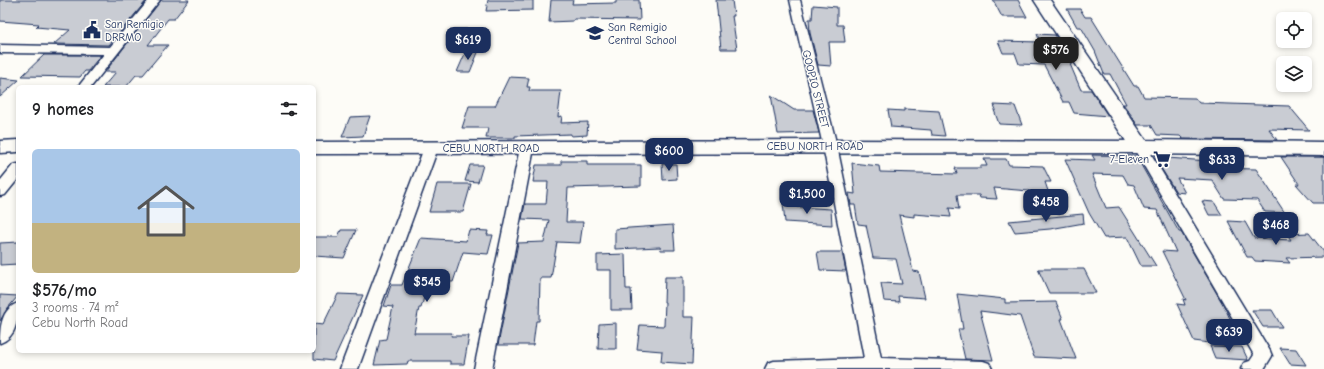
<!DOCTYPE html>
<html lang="en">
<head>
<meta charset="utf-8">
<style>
	:root { --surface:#fff; --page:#f2f2f2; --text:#202124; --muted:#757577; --line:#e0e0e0; --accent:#1b2f5e }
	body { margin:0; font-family:"Comic Neue",sans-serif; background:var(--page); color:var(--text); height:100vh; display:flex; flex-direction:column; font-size:15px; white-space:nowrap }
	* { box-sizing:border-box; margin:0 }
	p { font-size:13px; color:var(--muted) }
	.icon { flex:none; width:22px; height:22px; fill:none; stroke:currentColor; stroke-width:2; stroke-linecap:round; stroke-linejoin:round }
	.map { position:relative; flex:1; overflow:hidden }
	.panel { position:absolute; left:16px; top:85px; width:300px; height:268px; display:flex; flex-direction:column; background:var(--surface); border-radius:6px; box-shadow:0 2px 6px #0003 }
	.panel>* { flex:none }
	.fabs { position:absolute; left:1276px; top:12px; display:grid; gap:8px }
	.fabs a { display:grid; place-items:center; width:36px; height:36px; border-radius:6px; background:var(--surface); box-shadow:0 2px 6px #0003; font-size:20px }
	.price { position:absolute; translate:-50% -34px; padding:0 9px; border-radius:8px; background:var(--accent); color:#fff; font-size:13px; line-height:26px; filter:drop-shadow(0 1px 2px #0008) }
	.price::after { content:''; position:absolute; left:50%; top:24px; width:12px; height:9px; margin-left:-6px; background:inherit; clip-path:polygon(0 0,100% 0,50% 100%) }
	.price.current { background:#222; color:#fff }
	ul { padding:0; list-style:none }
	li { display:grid; align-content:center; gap:8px; height:212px; padding:0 16px }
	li+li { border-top:1px solid var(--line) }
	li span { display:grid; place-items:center; height:124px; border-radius:6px; color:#555 }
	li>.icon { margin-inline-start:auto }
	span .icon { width:72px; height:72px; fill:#fffc; stroke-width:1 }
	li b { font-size:17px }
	h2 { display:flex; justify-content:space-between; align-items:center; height:48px; padding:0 16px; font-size:17px }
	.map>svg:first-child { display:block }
	.building { fill:#c9ccd3; stroke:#1b2f5e }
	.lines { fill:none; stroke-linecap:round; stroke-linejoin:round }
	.minor-casing { stroke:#1b2f5e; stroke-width:3 }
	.major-casing { stroke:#1b2f5e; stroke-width:3 }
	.highway-casing { stroke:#1b2f5e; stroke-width:3 }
	.minor { fill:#fdfcf7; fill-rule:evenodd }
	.major { fill:#fdfcf7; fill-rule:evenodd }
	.highway { fill:#fdfcf7; fill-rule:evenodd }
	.labels { text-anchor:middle; stroke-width:3; stroke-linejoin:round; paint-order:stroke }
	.poi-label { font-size:11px; fill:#1b2f5e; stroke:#fdfcf7; text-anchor:start }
	.street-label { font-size:11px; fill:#1b2f5e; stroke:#fdfcf7 }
</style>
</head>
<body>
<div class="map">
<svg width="1324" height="369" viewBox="0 0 1324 369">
	<rect width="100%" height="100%" fill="#fdfcf7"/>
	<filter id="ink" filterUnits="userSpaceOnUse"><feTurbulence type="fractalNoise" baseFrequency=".025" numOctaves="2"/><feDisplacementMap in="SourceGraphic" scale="8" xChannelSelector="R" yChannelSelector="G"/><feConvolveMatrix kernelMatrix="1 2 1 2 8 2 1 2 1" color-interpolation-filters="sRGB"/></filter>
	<g filter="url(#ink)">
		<path class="building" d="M 0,0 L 147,0 L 109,45 L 54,44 L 70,30 L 36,27 L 39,24 L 0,21 Z
			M 161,0 L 189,0 L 174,19 L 168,19 L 148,45 L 168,45 L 143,75 L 136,75 L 126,87 L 103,87 L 116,72 L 105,72 Z
			M 488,0 L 533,0 L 533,10 L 486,11 Z
			M 551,0 L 573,0 L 572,4 L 616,3 L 616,0 L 639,0 L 640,20 L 574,19 L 573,21 L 549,22 Z
			M 716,0 L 732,0 L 734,16 L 732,16 L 737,49 L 721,49 Z
			M 993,0 L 1018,0 L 1027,17 L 1002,17 Z
			M 813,5 L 837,7 L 837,25 L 843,25 L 845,42 L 829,42 L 831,66 L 818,65 L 810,33 L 809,19 L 812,19 Z
			M 1067,9 L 1080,9 L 1085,17 L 1091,17 L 1134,86 L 1138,86 L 1144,97 L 1195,98 L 1199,103 L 1289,106 L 1309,130 L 1269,129 L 1277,140 L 1183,139 L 1180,136 L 1157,135 L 1151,125 L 1137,125 L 1132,116 L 1123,104 L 1126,104 L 1110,74 L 1104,74 L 1095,51 L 1081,27 L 1077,27 Z
			M 454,29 L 470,29 L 467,42 L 450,42 Z
			M 1037,34 L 1055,35 L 1073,64 L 1070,64 L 1081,90 L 1091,90 L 1108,116 L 1074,113 L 1069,102 L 1063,102 L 1044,65 L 1019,64 L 1015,53 L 1003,53 L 998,41 L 1040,42 Z
			M 467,49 L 479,50 L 470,72 L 457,72 Z
			M 44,55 L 101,55 L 88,71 L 85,71 L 80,77 L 22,76 Z
			M 509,77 L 529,78 L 527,87 L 530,87 L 529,91 L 561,91 L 558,117 L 562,116 L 561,123 L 588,122 L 587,135 L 571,136 L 571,134 L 515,136 L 515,138 L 486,138 L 488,128 L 462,128 L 469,106 L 495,106 Z
			M 0,78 L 19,80 L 0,97 Z
			M 771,95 L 794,110 L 813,110 L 819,133 L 778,134 Z
			M 994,105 L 1015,106 L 1022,125 L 999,124 L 994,110 L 996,110 Z
			M 904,109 L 939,111 L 945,136 L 932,135 L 931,130 L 891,127 L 888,110 L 904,111 Z
			M 370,116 L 363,136 L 342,137 L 350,117 Z
			M 1092,155 L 1136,156 L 1179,232 L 1181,232 L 1223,304 L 1234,327 L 1217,328 L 1217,344 L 1194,341 L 1177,304 L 1185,305 L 1183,299 L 1186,300 L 1162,251 L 1176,252 L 1157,210 L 1144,209 L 1134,185 L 1128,184 L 1123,175 L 1092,174 L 1106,208 L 1119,207 L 1156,266 L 1141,266 L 1127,237 L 1104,238 L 1089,213 L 1065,159 L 1095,160 Z
			M 1154,157 L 1208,161 L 1213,168 L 1256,169 L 1285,213 L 1265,212 L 1257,200 L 1224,199 L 1212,180 L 1177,178 L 1185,193 L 1176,192 Z
			M 1281,157 L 1324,157 L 1324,203 L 1313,203 L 1296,184 L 1299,184 Z
			M 984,159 L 1006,159 L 1009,165 L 1043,166 L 1051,182 L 1045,182 L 1052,203 L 1033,201 L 1029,191 L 994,188 L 997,199 L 980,198 L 979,195 L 957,195 L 959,209 L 949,208 L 951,217 L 914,214 L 914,217 L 899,215 L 913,271 L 919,272 L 925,298 L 898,296 L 899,302 L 884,301 L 881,283 L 902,284 L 896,259 L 873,258 L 866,225 L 858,224 L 855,205 L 851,205 L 849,193 L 855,194 L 852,163 L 879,166 L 880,172 L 957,174 L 955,168 L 981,168 L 980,166 L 987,166 Z
			M 561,161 L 587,161 L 587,165 L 641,165 L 641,186 L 568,188 L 566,222 L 583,222 L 580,243 L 557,242 L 551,278 L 540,278 L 539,321 L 536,321 L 533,345 L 498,345 L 518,243 L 544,242 L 549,220 L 522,219 L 525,204 L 546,204 L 548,182 L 533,182 L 536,165 L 561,165 Z
			M 662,164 L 676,164 L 677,179 L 663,180 Z
			M 470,165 L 483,165 L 478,182 L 465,181 Z
			M 437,184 L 471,184 L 463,212 L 429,212 Z
			M 1202,201 L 1214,202 L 1222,215 L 1209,215 Z
			M 783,203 L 796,203 L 797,207 L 831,209 L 832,225 L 785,222 Z
			M 1083,214 L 1084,223 L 1050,229 L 1015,232 L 1009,221 Z
			M 1228,221 L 1245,222 L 1254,238 L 1291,240 L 1287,234 L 1309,233 L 1324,252 L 1324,257 L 1286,258 L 1290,263 L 1255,261 L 1252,257 L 1247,257 Z
			M 673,225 L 675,250 L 661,250 L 660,247 L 615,249 L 615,229 Z
			M 341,230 L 356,230 L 344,258 L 314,256 L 314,237 L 338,237 Z
			M 469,230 L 488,231 L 487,235 L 493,235 L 488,254 L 463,252 L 453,282 L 429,280 L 421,308 L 419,308 L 414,333 L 452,333 L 451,336 L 469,336 L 464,364 L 450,364 L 450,361 L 408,361 L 407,364 L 374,365 L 380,340 L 386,339 L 393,307 L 384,306 L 391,285 L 402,285 L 421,238 L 466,241 Z
			M 18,242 L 18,264 L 0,265 L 0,243 Z
			M 817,252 L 842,252 L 846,271 L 820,270 Z
			M 625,254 L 626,289 L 631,289 L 632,310 L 611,310 L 611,270 L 597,270 L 597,255 Z
			M 1038,269 L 1084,269 L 1096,293 L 1049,293 Z
			M 665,277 L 683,277 L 683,317 L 694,317 L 692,364 L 661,362 L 662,351 L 637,349 L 640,325 L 664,326 L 665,302 L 664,302 Z
			M 338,294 L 363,295 L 333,361 L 314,359 L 314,324 L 323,325 Z
			M 957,294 L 1005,299 L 1005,303 L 1056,302 L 1063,319 L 1061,319 L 1076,359 L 1034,357 L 1020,316 L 980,311 L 993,360 L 965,359 L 958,329 L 963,329 Z
			M 0,295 L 18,296 L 7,309 L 0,321 Z
			M 1252,310 L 1272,310 L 1282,327 L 1263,327 Z
			M 616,323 L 616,349 L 598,349 L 599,324 Z
			M 1210,346 L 1242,347 L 1248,360 L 1215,358 Z
			M 1280,348 L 1296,349 L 1306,365 L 1290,364 Z"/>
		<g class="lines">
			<g class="minor-casing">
				<path id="minor" d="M 149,0 L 160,0 L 91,87 L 78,87 L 104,54 L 0,53 L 0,45 L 110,47 Z
					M 790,0 L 800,0 L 837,146 L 881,358 L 983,361 L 989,363 L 992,369 L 765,369 L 768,363 L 774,361 L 864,358 L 823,146 Z
					M 1140,142 L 1145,144 L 1270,351 L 1272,356 L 1264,369 L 1241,369 L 1244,363 L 1250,361 L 1254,355 L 1133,147 L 1135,144 Z
					M 431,143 L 436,145 L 438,148 L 358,369 L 340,369 L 424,148 L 426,145 Z
					M 527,143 L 532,145 L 534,148 L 492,369 L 474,369 L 520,148 L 522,145 Z
					M 18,164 L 18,179 L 5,195 L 0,196 L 0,181 L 13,165 Z
					M 18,303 C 18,319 17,337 0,343 C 0,328 1,309 18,303 Z"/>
			</g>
			<g class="major-casing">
				<path id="major" d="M 18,140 L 18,152 L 0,153 L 0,141 Z
					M 830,140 L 1140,141 L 1146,143 L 1149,147 L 1146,151 L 1140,153 L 314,154 L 314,142 Z"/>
			</g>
			<g class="highway-casing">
				<path id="highway" d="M 1034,0 L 1050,0 L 1146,140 L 1324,142 L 1324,156 L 1140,154 L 1133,152 Z"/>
			</g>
			<use href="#minor" class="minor"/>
			<use href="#major" class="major"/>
			<use href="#highway" class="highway"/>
		</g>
	</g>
	<defs>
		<g id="civic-bare" transform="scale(1.38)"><path d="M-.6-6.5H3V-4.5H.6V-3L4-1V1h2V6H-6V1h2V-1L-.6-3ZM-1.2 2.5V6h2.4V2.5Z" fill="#1b2f5e" stroke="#fdfcf7" stroke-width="2.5" paint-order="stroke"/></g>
		<g id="school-bare" transform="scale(1.38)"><path d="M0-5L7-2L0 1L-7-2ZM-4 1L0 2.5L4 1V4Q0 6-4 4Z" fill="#1b2f5e" stroke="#fdfcf7" stroke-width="2.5" paint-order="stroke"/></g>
		<g id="supermarket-bare" transform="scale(1.38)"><path d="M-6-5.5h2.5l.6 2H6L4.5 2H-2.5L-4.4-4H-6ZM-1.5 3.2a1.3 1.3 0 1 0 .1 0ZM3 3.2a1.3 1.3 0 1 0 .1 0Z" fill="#1b2f5e" stroke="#fdfcf7" stroke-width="2.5" paint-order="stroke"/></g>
	</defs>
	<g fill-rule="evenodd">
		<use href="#civic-bare" x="92" y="30"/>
		<use href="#school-bare" x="595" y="33"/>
		<use href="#supermarket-bare" x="1162" y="159"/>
	</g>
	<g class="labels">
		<g class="poi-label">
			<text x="105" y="28">San Remigio<tspan x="105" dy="13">DRRMO</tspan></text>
			<text x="608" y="31">San Remigio<tspan x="608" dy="13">Central School</tspan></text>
			<text x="1149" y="163" text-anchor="end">7-Eleven</text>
		</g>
		<g class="street-label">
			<text transform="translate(816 89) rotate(76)" y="4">GOOPIO STREET</text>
			<text x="815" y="150">CEBU NORTH ROAD</text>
			<text x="491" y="152">CEBU NORTH ROAD</text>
		</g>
	</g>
</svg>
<div class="fabs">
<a><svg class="icon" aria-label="locate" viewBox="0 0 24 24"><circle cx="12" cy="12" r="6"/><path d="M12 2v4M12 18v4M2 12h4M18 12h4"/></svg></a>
<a><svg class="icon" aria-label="layers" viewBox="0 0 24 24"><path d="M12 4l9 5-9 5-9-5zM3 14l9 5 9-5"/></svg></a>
</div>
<b class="price" style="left:468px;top:61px">$619</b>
<b class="price current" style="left:1056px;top:71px">$576</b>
<b class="price" style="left:669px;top:172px">$600</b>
<b class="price" style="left:1222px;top:181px">$633</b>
<b class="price" style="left:807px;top:215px">$1,500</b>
<b class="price" style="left:1046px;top:223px">$458</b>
<b class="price" style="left:1276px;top:246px">$468</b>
<b class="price" style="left:427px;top:303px">$545</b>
<b class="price" style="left:1229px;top:353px">$639</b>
<section class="panel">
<h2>9 homes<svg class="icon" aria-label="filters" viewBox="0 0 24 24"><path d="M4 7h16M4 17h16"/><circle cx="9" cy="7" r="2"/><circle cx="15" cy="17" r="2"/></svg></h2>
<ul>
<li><span style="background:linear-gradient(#a9c7e8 60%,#c2b280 0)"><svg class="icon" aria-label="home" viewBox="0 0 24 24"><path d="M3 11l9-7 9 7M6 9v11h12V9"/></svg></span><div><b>$576/mo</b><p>3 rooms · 74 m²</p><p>Cebu North Road</p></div></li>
</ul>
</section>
</div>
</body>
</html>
